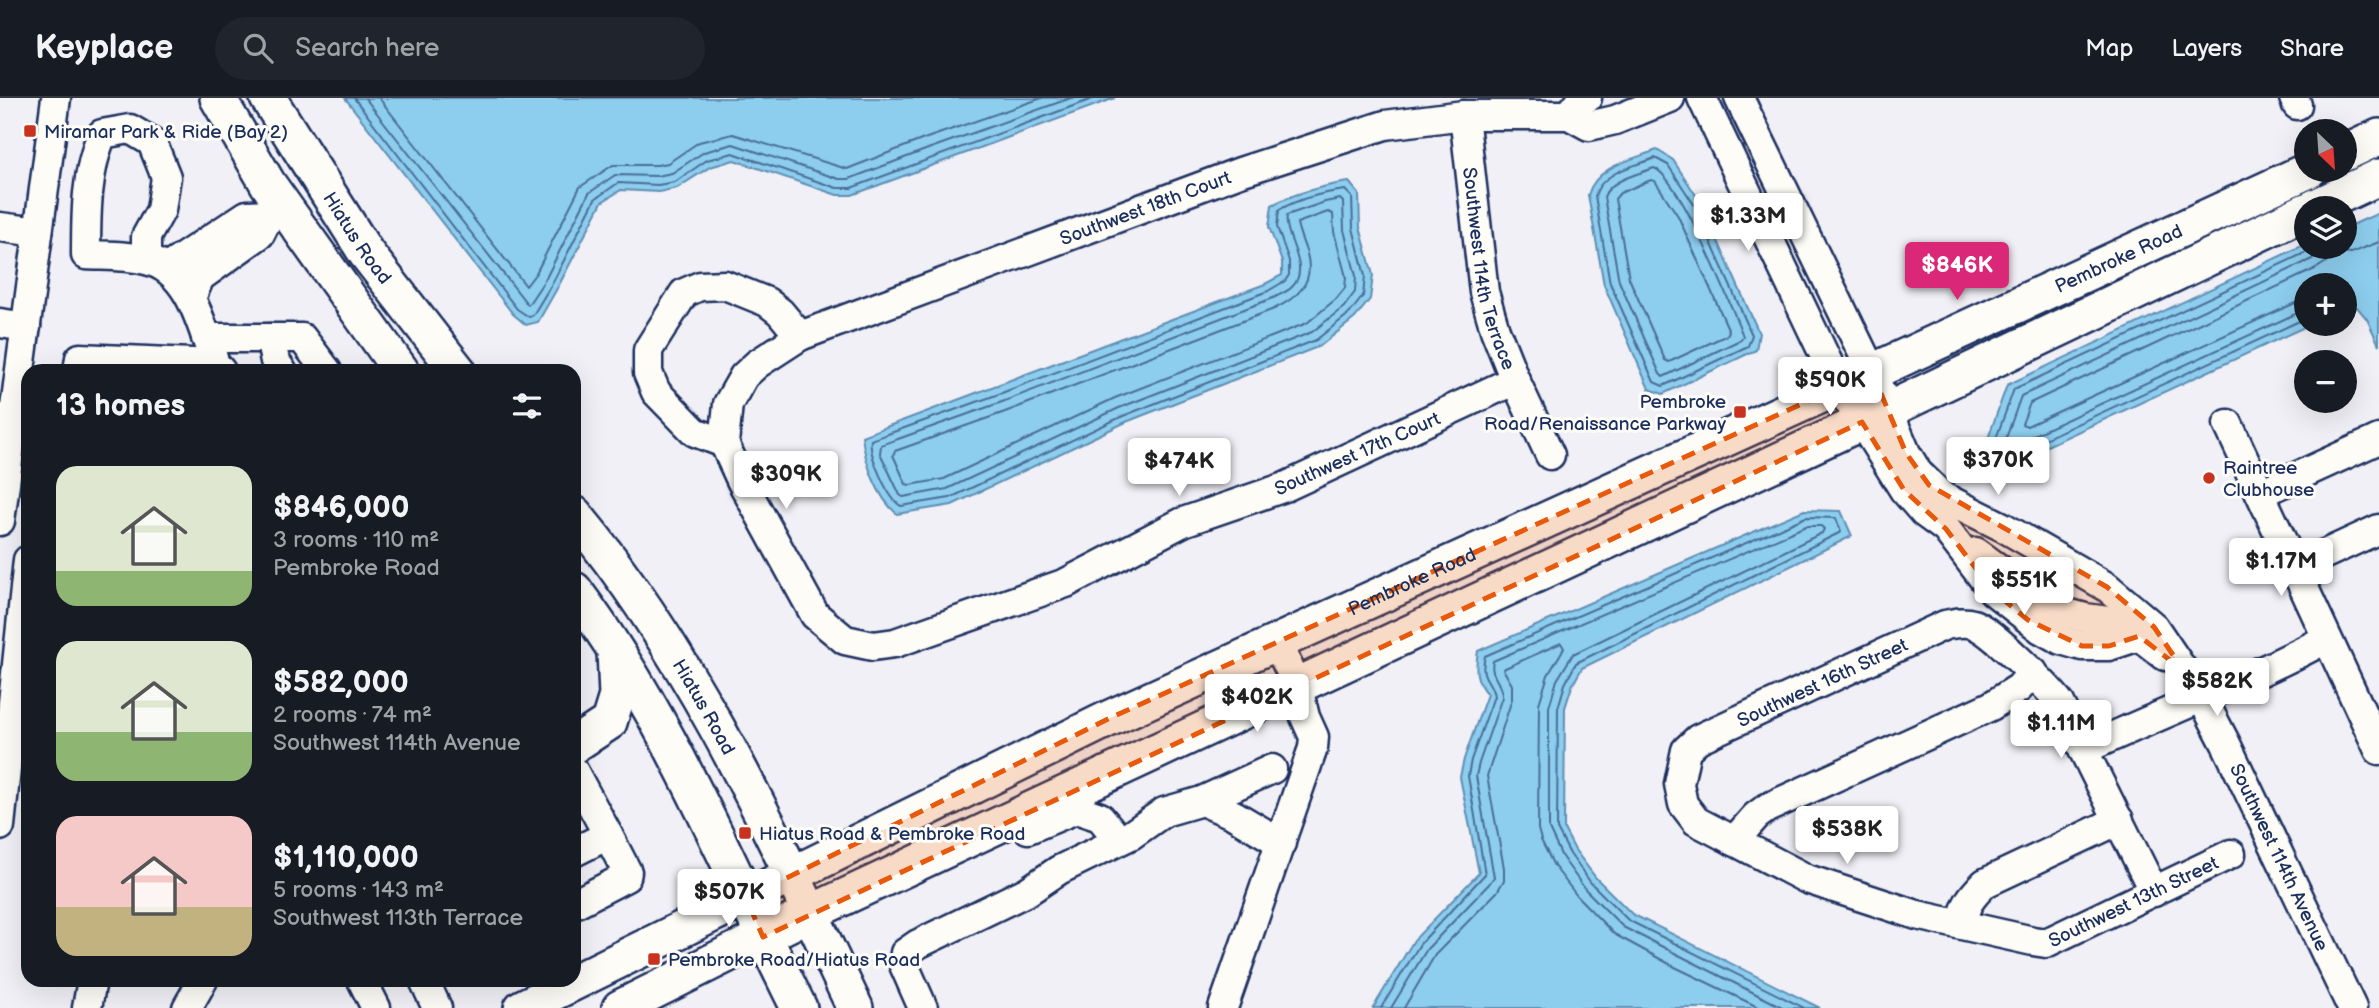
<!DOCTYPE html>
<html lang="en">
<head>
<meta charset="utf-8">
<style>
	:root { --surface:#171b24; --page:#20242c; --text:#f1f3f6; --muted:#9ea1a6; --line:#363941; --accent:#db2777 }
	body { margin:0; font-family:"Balsamiq Sans",sans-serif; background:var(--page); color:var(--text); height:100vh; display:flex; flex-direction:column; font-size:26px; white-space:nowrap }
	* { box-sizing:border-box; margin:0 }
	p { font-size:23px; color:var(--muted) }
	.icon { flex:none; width:38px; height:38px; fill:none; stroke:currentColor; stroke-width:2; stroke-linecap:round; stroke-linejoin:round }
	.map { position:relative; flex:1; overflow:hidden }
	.side { position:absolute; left:21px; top:266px; width:560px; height:623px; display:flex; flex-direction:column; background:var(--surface); border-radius:21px; box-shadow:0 7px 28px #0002 }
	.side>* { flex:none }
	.needle { width:46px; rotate:155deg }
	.buttons { position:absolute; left:2294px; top:21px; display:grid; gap:14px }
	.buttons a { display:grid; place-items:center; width:63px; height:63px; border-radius:50%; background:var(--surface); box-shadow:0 7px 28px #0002; font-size:35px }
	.price { position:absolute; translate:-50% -60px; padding:0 16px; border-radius:7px; background:#fff; color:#222; font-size:23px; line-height:46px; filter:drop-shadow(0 2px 4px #0008) }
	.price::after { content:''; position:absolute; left:50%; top:42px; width:21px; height:16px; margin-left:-10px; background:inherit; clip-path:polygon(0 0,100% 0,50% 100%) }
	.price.current { background:var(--accent); color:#fff }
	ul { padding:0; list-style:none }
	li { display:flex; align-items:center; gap:21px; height:175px; padding:0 35px }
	li span { display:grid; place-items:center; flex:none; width:196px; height:140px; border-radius:21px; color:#555 }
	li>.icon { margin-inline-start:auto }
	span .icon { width:84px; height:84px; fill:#fffc; stroke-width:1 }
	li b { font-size:30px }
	h2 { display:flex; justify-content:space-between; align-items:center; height:84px; padding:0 35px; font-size:30px }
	header { display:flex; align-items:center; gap:42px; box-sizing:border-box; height:98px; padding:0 35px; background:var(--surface); border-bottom:2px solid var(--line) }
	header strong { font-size:33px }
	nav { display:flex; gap:38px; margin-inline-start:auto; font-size:24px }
	.search { width:490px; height:63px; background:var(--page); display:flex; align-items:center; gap:18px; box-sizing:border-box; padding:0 24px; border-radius:38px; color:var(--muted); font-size:26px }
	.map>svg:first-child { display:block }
	.water { fill:#8dcdee; stroke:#5f8eb4; stroke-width:2 }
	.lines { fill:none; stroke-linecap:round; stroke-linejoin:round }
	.shore { stroke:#496e98; stroke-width:2 }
	.minor-casing { stroke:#1b2f5e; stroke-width:33 }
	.major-casing { stroke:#1b2f5e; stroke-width:40 }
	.minor { stroke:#fdfcf7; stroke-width:28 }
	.major { stroke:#fdfcf7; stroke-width:35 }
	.marked { fill:#e8590c; fill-opacity:0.2; stroke:#e8590c; stroke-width:5; stroke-dasharray:14 9; stroke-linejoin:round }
	.poi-dot { fill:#c8321e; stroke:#fdfcf7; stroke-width:2.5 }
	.labels { text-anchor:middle; stroke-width:6; stroke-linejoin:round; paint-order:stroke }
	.poi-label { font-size:19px; fill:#1b2f5e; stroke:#fdfcf7; text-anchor:start }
	.street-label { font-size:19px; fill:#1b2f5e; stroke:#fdfcf7 }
</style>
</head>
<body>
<header>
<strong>Keyplace</strong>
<div class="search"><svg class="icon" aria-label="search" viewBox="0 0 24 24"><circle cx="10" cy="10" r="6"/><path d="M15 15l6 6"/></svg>Search here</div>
<nav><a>Map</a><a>Layers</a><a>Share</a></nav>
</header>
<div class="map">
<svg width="2379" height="910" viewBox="0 0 2379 910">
	<rect width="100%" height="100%" fill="#f1f0f6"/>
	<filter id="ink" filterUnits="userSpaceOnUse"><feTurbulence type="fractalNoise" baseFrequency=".0143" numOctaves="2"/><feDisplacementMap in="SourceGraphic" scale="14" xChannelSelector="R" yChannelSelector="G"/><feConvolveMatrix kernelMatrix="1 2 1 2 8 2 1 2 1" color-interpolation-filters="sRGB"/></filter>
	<g filter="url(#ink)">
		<path class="water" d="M 345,0 L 1115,0 L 852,97 L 837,97 L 734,62 L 710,69 L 677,90 L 659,94 L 621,92 L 602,104 L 559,187 L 538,224 L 526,227 L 513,216 Z
			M 1657,52 L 1673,62 L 1701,105 L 1759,235 L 1756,252 L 1663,296 L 1649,291 L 1604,187 L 1588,97 C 1596,68 1631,62 1657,52 Z
			M 1349,84 L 1359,96 L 1360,129 L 1373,177 L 1370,201 L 1355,220 L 1320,248 L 1126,324 L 952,407 L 897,416 C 877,399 865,365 862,338 L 1265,186 L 1282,177 L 1282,164 L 1269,129 L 1272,107 C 1297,94 1322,88 1349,84 Z
			M 2379,115 L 2379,247 L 2367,221 L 2357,209 L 2345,210 L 2345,187 L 2306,187 L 2306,226 L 2311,226 L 2008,366 L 1985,349 L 2007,287 L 2306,146 L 2306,149 L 2345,149 L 2345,130 Z
			M 1804,412 L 1841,413 L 1852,438 L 1582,570 L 1572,588 L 1565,610 L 1564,731 L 1575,752 L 1596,780 L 1632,816 L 1820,910 L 1373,910 L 1414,842 L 1479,775 L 1460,679 L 1464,661 L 1487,596 C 1475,583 1475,570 1478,553 Z"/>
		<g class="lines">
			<path class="shore" d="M 354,0 L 517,211 L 529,219 L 533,217 L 553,184 L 595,101 L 618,85 L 658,87 L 675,84 L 707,62 L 733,55 L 837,90 L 851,90 L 1095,0
				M 365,0 L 528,207 L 546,180 L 589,95 L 615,77 L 657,78 L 672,75 L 704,54 L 733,46 L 839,81 L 849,81 L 928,51 L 1071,0
				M 379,0 L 526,188 L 536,175 L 580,89 L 613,67 L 657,67 L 668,65 L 699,44 L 733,36 L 847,71 L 924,41 L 1042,0
				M 1655,60 L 1668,67 L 1695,108 L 1752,237 L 1748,248 L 1663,288 L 1654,284 L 1610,185 L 1595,98 C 1601,74 1635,68 1655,60 Z
				M 1654,70 C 1680,80 1731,207 1743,238 L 1740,242 L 1663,279 L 1660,276 L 1619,183 L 1604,99 C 1609,82 1639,76 1654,70 Z
				M 1651,82 L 1655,83 L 1678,118 L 1729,233 L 1727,237 L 1669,264 L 1665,262 L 1629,180 L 1615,101 L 1620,95 Z
				M 1345,92 L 1352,99 L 1353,130 L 1365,178 L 1363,198 L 1350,215 L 1316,242 L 1123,318 L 950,400 L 901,408 C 888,401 868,356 871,342 L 999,296 L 1268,193 L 1285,183 L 1289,177 L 1289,163 L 1277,129 L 1279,112 C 1299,100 1322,95 1345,92 Z
				M 1340,101 L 1343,104 L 1344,132 L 1356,178 L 1355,194 L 1344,209 L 1312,234 L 1119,310 L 947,391 L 903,399 L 900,397 L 880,355 L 881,347 L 1002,304 L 1273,200 C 1279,197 1287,194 1292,189 C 1312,169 1283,139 1287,117 L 1325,104 Z
				M 1328,114 L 1333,116 L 1334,134 L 1346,179 L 1345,190 L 1336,201 L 1307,225 L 1115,300 L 944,381 L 910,387 L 906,386 L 893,357 L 895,353 L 1005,314 L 1274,211 C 1297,200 1315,185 1307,156 C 1304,146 1299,136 1297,125 Z
				M 2306,200 L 2027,328 L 2022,326 L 2030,305 L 2317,170 L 2326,164 L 2333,153 L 2351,155 L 2379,144
				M 2306,211 L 2012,347 L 2005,343 L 2021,298 L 2312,161 L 2319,156 L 2322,149
				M 2306,220 L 2010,357 L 1994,346 L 2014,291 L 2309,153 L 2313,149
				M 1381,910 L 1420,846 L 1485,776 L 1468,678 L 1471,662 L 1494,598 C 1491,580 1479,582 1485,558 L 1806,419 L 1836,420 L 1841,434 L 1576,565 L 1565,586 L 1558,610 L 1557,731 L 1570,756 L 1591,785 L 1628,822 L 1804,910
				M 1391,910 L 1427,851 L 1489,786 L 1494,779 L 1476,678 L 1479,665 L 1502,599 C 1503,585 1489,579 1493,563 L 1806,428 L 1821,428 L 1824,431 L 1822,435 L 1573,556 L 1557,582 L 1549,609 L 1549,731 L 1562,759 L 1585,791 L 1623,829 L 1784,910
				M 1404,910 L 1435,857 L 1497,794 L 1504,782 L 1504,770 L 1487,678 L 1512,601 L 1512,587 L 1503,571 L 1561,545 L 1564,550 L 1548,577 L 1539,606 L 1538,731 L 1541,742 L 1554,768 L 1577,798 L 1614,836 L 1675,869 L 1760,910"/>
			<g class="minor-casing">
				<g id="minor">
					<path d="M 1702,0 L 1839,288 L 1904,392 L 1924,415 L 1946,431 L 1993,493 L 2041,531 L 2061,542 L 2082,548 L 2109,548 L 2139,538 L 2165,558"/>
					<path id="s1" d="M 1739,0 L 1872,274 L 1906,355 L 1918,375 L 1943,399 L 2003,429 L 2107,489 L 2154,529 L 2202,600 L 2226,646 L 2352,910"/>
					<path d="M 2294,0 L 2297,7"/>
					<path id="s2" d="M 1464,17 L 1484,194 L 1495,232 L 1515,282 L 1550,357"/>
					<path d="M 1569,17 L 1581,2 L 1587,0"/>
					<path d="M 0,129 L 38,134"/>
					<path d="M 146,162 L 146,139 L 161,112 L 166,79 L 152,44 L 130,31 L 102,36 C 86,75 86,115 86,157 C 105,158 127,157 146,162 C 190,171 202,229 215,266 L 221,273"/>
					<path d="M 167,170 L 247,117 L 270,116 L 283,108"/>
					<path d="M 191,200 L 200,179 L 260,136 L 270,116"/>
					<path d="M 0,225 L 26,229"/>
					<path d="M 206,240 L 302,240 L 327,273"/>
					<path d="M 270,240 L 275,263 L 282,273"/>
					<path d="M 78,273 L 80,260 L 215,266"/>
					<path id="s3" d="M 1515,282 L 1285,389 L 1183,424 L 1066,485 L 895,545 L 873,548 L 845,542 L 815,517 L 741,382 L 724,345 L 728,306 L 744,278 L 757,266 L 800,238 L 1240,74 L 1385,27 L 1464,17 L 1569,17 L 1589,28 L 1615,22 L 1670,0"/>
					<path d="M 2228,326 L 2379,652"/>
					<path d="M 724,345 L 695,334 L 656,294 L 648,275 L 648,252 L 684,195 L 700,188 L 725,187 L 767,204 L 780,214 L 800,238"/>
					<path d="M 2261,395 L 2379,341"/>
					<path d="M 0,423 L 56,0"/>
					<path d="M 1976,454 L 2056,512 L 2085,520 L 2108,523 L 2139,538"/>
					<path d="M 2296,473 L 2314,461 L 2379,431"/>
					<path d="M 2083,652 C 2164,614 2248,583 2326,541"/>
					<path d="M 574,674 L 608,737 L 574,754"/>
					<path d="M 1202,703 L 1234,717 L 1281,745"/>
					<path d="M 0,728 L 28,462"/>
					<path d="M 1028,731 L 1076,711 L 1100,719 L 1119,742"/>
					<path d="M 1734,743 L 1756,718 L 1767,710 L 1991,608 L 2019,590 L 2033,574"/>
					<path id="s4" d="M 2154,794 L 2060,605 C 2047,588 1991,532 1973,526 C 1963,523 1955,525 1945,527 L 1698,641 L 1686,652 L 1679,686 L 1683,706 L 1696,723 L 1807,781 L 1917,817 L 2033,843 L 2046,845 L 2231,756"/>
					<path d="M 574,806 L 626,779 L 627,774 L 608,737"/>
					<path d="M 1962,826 C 1964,807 1972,798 1985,785 L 2119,722"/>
					<path d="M 362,882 L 376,910"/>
					<path d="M 424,882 L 437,910"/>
					<path d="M 87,910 L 92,882"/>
					<path d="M 187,910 L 203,882"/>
					<path d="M 923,910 L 904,867 L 905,855 L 918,846 L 1028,793 L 1059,772 L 1131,737 L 1164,714 L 1202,703 L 1272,671"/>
					<path d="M 1223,910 L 1313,650 L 1314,639 L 1305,619 L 1297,586 L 1276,544"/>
				</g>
			</g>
			<g class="major-casing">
				<g id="major">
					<path d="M 218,0 L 268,86 L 401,273"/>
					<path id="s5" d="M 268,0 L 366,155 L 458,273"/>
					<path d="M 2345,55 L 2379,39"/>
					<path d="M 2313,110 L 2379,79"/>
					<path id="s6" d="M 574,416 C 696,562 774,739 855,910"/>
					<path d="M 574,492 C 669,619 728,769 799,910"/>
					<path d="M 574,647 L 609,624 L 617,598 L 615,553"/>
					<path id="s7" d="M 522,910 L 1108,621 L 1872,274 L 2309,72"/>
					<path d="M 620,910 L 810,815 L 1888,312 L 2306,113"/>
				</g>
			</g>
			<use href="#minor" class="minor"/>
			<use href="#major" class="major"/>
		</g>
	</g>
	<path class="marked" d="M 1872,274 L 1906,355 L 1929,387 L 2107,489 L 2154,529 L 2184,573 L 2139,538 L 2109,548 L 2082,548 L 2028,522 L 1993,493 L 1946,431 L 1904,392 L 1862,324 L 763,839 L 746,800 L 1108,621 Z"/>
	<g class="poi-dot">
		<rect x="23" y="26" width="14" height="14" rx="3.5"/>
		<rect x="1733" y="307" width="14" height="14" rx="3.5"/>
		<circle cx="2209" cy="380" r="7"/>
		<rect x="738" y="728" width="14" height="14" rx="3.5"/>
		<rect x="647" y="854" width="14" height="14" rx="3.5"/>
	</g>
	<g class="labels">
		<g class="poi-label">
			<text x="44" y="40">Miramar Park &amp; Ride (Bay 2)</text>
			<text x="1726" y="310" text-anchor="end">Pembroke<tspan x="1726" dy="22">Road/Renaissance Parkway</tspan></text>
			<text x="2223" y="376">Raintree<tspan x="2223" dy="22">Clubhouse</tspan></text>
			<text x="759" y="742">Hiatus Road &amp; Pembroke Road</text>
			<text x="668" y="868">Pembroke Road/Hiatus Road</text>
		</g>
		<g class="street-label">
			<text dy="7" stroke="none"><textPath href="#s3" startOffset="1468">Southwest 18th Court</textPath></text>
			<text dy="7" stroke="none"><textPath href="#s5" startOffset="166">Hiatus Road</textPath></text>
			<text dy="7" stroke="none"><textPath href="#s7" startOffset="1764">Pembroke Road</textPath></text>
			<text dy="7" stroke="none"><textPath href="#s2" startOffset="156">Southwest 114th Terrace</textPath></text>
			<text transform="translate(1357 355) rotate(-24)" y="7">Southwest 17th Court</text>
			<text dy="7" stroke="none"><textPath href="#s7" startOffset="987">Pembroke Road</textPath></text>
			<text transform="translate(1822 584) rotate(-25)" y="7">Southwest 16th Street</text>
			<text dy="7" stroke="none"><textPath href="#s6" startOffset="233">Hiatus Road</textPath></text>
			<text dy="7" stroke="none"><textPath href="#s1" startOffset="962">Southwest 114th Avenue</textPath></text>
			<text dy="7" stroke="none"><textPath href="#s4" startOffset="1192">Southwest 13th Street</textPath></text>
		</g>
	</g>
</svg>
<div class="buttons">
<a><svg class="needle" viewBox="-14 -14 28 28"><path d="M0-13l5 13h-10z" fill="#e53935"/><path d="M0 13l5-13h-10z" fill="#9ea1a6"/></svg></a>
<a><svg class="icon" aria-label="layers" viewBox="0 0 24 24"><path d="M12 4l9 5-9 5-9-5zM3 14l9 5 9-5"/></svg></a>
<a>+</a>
<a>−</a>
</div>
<b class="price" style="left:1748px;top:155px">$1.33M</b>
<b class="price current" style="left:1957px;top:204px">$846K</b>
<b class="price" style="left:1830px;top:319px">$590K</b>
<b class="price" style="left:1998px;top:399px">$370K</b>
<b class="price" style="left:1179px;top:400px">$474K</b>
<b class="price" style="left:786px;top:413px">$309K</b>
<b class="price" style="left:2281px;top:500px">$1.17M</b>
<b class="price" style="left:2024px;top:519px">$551K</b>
<b class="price" style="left:2217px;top:620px">$582K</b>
<b class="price" style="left:1257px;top:636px">$402K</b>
<b class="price" style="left:2061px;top:662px">$1.11M</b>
<b class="price" style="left:1847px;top:768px">$538K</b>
<b class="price" style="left:729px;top:831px">$507K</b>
<section class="side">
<h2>13 homes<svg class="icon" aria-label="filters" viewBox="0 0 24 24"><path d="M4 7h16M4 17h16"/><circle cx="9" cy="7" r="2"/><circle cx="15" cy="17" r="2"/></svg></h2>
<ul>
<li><span style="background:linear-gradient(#dfe7d0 75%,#8fb573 0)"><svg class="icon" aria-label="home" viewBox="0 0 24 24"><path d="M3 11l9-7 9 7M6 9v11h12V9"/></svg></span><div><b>$846,000</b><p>3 rooms · 110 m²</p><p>Pembroke Road</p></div></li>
<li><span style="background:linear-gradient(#dfe7d0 65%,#8fb573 0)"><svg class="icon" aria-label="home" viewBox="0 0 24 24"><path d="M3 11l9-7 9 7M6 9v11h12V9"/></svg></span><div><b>$582,000</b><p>2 rooms · 74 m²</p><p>Southwest 114th Avenue</p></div></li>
<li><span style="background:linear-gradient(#f6c9c9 65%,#c2b280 0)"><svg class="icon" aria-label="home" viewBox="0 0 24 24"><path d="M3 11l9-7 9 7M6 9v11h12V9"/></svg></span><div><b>$1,110,000</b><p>5 rooms · 143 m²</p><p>Southwest 113th Terrace</p></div></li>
</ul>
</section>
</div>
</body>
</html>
